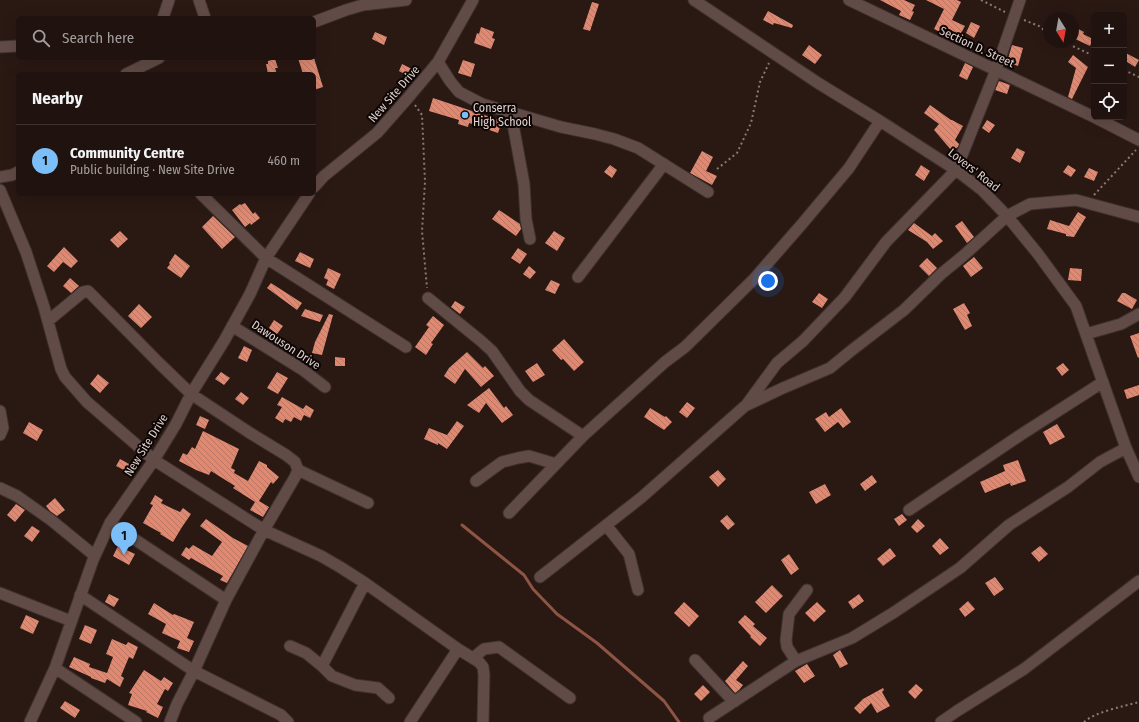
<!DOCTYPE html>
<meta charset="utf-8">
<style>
:root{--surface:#20120e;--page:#281b17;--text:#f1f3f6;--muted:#a29e9e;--line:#3d322e;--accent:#7bbef8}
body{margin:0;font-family:"Fira Sans Condensed",sans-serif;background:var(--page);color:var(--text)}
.controls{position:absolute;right:12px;top:12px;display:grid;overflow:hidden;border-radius:6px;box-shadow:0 4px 16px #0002}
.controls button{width:36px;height:36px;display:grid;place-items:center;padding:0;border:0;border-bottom:1px solid var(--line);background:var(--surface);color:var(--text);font:20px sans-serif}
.compass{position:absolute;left:1043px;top:12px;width:36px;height:36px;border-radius:50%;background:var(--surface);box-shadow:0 4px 16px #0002;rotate:169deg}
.you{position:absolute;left:768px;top:281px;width:14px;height:14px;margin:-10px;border:3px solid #fff;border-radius:50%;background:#1a73e8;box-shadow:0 0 0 6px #1a73e833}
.badge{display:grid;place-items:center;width:26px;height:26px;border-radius:50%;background:var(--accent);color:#111;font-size:13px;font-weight:700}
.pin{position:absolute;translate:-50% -33px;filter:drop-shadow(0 1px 2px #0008)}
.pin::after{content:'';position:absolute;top:21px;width:14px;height:12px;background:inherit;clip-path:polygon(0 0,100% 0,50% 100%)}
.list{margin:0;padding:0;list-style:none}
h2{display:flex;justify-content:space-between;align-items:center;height:52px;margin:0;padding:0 16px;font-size:17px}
h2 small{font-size:13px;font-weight:400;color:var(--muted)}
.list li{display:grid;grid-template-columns:26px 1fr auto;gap:12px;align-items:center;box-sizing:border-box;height:72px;padding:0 16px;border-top:1px solid var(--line)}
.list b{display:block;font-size:15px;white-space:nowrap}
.list p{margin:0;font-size:13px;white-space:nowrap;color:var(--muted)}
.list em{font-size:13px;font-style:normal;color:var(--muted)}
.icon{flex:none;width:22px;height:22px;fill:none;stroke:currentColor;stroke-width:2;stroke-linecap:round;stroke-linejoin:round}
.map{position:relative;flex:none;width:1139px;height:722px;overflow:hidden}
.search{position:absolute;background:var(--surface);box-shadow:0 4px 16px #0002;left:16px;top:16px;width:300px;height:44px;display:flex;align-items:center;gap:10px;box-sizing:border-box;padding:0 14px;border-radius:6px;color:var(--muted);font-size:15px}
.panel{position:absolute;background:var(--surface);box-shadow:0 4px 16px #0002;left:16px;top:72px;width:300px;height:124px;border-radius:6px}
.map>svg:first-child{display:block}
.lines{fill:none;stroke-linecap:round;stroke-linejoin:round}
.stream{stroke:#8e5444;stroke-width:3}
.building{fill:url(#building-back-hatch)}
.minor-casing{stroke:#3e312f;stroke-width:13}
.path{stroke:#8a7a76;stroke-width:2;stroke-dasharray:2 3;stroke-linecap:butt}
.minor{stroke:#614b46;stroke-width:11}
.poi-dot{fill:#7bbef8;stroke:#0d0604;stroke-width:1.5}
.labels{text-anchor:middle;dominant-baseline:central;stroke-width:4;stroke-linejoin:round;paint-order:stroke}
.street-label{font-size:12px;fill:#dfd2cf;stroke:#0d0604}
.poi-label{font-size:12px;fill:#dfd2cf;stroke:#0d0604;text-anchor:start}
</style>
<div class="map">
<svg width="1139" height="722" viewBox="0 0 1139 722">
<defs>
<pattern id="building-back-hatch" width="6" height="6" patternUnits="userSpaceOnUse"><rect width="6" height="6" fill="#e08870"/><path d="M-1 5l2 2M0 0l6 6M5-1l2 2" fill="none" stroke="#b97664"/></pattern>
</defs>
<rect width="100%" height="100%" fill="#2a1813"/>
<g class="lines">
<!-- stream -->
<path class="stream" d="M462,525L524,575L533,589L557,614L597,643L664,701L679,722"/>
</g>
<!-- building -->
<path class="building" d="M880,0H904L915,5L912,11L914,12L910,20L899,15L901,11Z
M926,0H957L961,2L952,20L965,26L960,35L947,28L944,34L934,29L944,9Z
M592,2L599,4L590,31L583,29Z
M768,11L793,25L792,28L774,23L773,25L763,20Z
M971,22L980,26L974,38L966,33Z
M1073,26L1084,32L1083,34L1093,39L1090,46L1073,38Z
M481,27L494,32L492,38L495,39L491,49L474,43L477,33L479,34Z
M375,32L387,37L384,45L372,39Z
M809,45L822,55L815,64L802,55Z
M1012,45L1023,48L1018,66L1007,62Z
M1124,52L1139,60L1135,67L1124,60Z
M1073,55L1088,67L1072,99L1068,97L1076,68L1068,62Z
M298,58H314L323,87L314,90V74H303Z
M275,59L278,68H275L277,74H268L266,64H268V61Z
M463,60L475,64L471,77L458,73Z
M965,63L973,67L967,80L959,76Z
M402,64L414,70L410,77L399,71Z
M999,81L1010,85L1007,94L995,90Z
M433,98L502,121L498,133L469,123L468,127L458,124L459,120L429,111Z
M930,105L951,120H952L963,126L955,140L959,144L958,147L952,151L934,130L939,124L924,113Z
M987,120L995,125L989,133L982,128Z
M1017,148L1025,152L1020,163L1011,158Z
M702,151L713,157L706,171L717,176L712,185L690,173Z
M610,165L617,170L612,178L604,172Z
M921,165L930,171L924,181L915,175Z
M1068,165L1076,170L1071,177L1063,172Z
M1089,168L1098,172L1094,181L1084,177Z
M245,203L253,214L255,212L260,218L251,225L250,223L245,227L232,210L240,204L241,205Z
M499,210L520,224L521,229L516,236L492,219Z
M1078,212L1086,217L1074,237L1066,236V234L1047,229L1050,220L1069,226Z
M213,216L235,237L222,249L202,227Z
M962,221L974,237L967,243L955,226Z
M914,223L932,236L935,233L943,241L933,249L927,242L908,230Z
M120,231L128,239L118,248L110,240Z
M554,231L565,238L557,251L545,243Z
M64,247L78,261L71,268L63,262L54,272L47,266Z
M518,248L527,254L520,264L511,258Z
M300,252L314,259L310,268L295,261Z
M175,254L190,266L181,278L167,268L170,264L169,263Z
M974,257L983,268L971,277L963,266Z
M927,258L937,268L929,276L919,266Z
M529,266L536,272L530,279L523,274Z
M328,268L341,274L334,289L326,285L328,280L324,278Z
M1070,268L1082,269L1081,281L1068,280Z
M70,278L79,286L71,293L63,286Z
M551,280L560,284L555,294L545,290Z
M271,283L302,303L297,310L267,288Z
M819,293L828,299L822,308L812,302Z
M1122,293H1125L1137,300L1132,309L1117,301Z
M455,301L465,307L460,314L451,307Z
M964,303L970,313L967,315L972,326L965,330L953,309Z
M139,304L152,317L141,328L128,316Z
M305,309L323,315L320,322L301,316Z
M329,314L333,315L322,355L312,353L315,342Z
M433,316L444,325L431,343L433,344L426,355L415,347L429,327L426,325Z
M274,320L283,326L277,334L269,328Z
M1139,333V357L1138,358L1130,336Z
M564,339L584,362L574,371L563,359L561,360L552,350Z
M244,346L252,350L247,362L238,358Z
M467,352L483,368L485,366L494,376L481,387L465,369L455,384L444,376L449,368Z
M335,357L345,358V366H335Z
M537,363L545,375L533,382L525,371Z
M1063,363L1069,370L1062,376L1056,368Z
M221,372L230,378L224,385L215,379Z
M277,372L288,378L278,394L267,388Z
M98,374L109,383L100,393L90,384Z
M1139,385V395L1127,399L1124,390Z
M489,388L504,408L506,406L513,415L502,423L486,403L479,413L467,405Z
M241,392L249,398L243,405L235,399Z
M282,397L303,409L306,405L314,410L310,418L304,415L301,421L294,417L291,422L285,419L283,423L275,418L282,407L277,405Z
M687,402L695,408L687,418L679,412Z
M650,408L665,417L666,416L672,422L664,430L644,417Z
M841,408L851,422L843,428L838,422L825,432L815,419L826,412L829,417Z
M200,416L209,420L205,429L196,425Z
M457,421L464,426L447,449L438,443V445L424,439L429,428L447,435Z
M29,422L43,430L37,441L23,433Z
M1057,424L1065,437L1050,445L1043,432Z
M203,431L239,449L231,468L235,470L234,473L248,481L259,461L267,465V467L279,477L273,484L271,482L259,501L269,507L263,517L250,510L255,502L233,488L235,486L211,471L209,475L196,470L179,461L183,453L187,455L192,447L195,449Z
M120,459L131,465L128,472L116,466Z
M1018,460L1026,481L1011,486L1010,483L985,493L980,482L1005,471L1003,465Z
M718,470L726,479L718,487L709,477Z
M872,475L877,482L865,491L860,484Z
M825,484L831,495L816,504L809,492Z
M155,495L163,500L161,503L169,507L180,512L183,508L191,514L182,527L173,542L160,534L161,533L143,523L153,505L150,504Z
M55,498L65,510L57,516L50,511L46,506Z
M16,504L25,510L15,522L7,515Z
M902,514L907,520L899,526L894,519Z
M727,515L735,524L728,530L720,521Z
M206,519L233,538L248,546L227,583L220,580L223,576L191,558L189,560L181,555L186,547L189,549L193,545L212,556L222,542L200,526Z
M918,519L925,526L917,533L911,527Z
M32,526L40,531L32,542L24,536Z
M940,538L949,548L940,555L932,546Z
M118,546L135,554L129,565L113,556Z
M1040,546L1048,554L1039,562L1031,553Z
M890,548L896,556L883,566L877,559Z
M789,554L799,569L791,575L781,560Z
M995,577L1004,589L994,596L985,583Z
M772,585L783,596L766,613L755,602Z
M109,594L119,599L114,607L105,602Z
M859,594L864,601L853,609L848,602Z
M968,601L975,609L965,617L959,609Z
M684,602L699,616L689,627L674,613Z
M817,602L826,611L814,622L805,613Z
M154,603L173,615L174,614L194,622L187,638L194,641L189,652L177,648L180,641L162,633L166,624L148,614Z
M26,615L39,621L33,634L20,628Z
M745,615L755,624L753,626L767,638L760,646L750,637L751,636L738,622Z
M85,625L97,630L91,644L79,639Z
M112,639L126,645L128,642L138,647L133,659L129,657L121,676L124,678L120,687L107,679L105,683L91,678V677L69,667L74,657L90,664L89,667L107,673L113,657L106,654Z
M840,650L848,664L840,668L833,655Z
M743,661L748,666L736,680L743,685L739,690L735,693L725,681Z
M807,664L815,676L804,683L795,671Z
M144,670L161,681L164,677L173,683L168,691L165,689L157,704L163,707L158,718L146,712L147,711L128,705L132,694L129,693Z
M916,684L923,690L915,699L908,692Z
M703,685L710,692L701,701L694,694Z
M883,688L884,690L882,692L890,706L877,713L871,703L860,714L854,708L863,699Z
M65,701L80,710L75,718L60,708Z"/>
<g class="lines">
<!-- minor casing -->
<g class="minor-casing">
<path id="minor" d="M199,0L205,18
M694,0L818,83L880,121L956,170L982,190L1007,216L1038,254L1076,306L1126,448L1139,477
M849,0L1094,117
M163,18L169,0
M314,22L346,10L363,5L406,0
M0,47L18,46
M438,62L450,81L459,92L482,104L561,127L595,134L614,139L638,148L708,192
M126,74L159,58
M511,113L524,184L526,219L530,239
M1094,117L1139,140
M0,177L12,175L18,172
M314,187L324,176L377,133L407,99L438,62L473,0
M0,190L26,252L44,307L61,369L65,377L87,402L154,460L264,530L321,556L340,567L365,583L458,649L479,662L483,667L484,675L483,722
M201,194L266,258L406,347
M578,277L664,164
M428,298L481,341L492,351L520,391L529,400L583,436
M48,321L83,292L88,291L92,295L159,363L191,394L250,433L286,455L295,462L298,470L295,477L264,530L226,600L194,671L177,704L170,722
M232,326L303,370L325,387
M1086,334L1121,324L1139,314
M747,404L777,363L803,341L845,297L886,242L956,170L996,70L1020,0
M0,411L3,428L0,435
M298,470L368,503
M476,481L502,462L518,458L529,456L556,464
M0,488L17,496L51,520L95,556
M909,510L1022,434L1103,382
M509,513L583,436L665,362L685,347L753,280L802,224L849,168L880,121
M110,523L226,600
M606,525L629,554L638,590
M540,577L642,497L745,406L783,388L830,368L852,350L904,310L941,274L963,256L1007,216L1030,204L1076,200L1139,217
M0,593L71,621
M80,595L194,671L281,715L288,722
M290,646L306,653L322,666L332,676L355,685L378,688L389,698
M473,658L484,649L499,647L570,698
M695,660L734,702
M796,661L787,647L786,640L789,614L807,590
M322,666L365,583
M55,668L136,722
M709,718L796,661L852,638L893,613L960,568L1009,525L1068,487L1100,462L1126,448
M30,722L55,668L93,560L110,523L154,460L176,424L191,394L224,341L250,294L266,258L309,194
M410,722L458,649
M941,722L957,711L1024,669L1139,581"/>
</g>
<!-- path -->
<path class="path" d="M981,0L1005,12
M1024,20L1039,26L1049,34
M1064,42L1094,56
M1124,70L1139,77
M415,105L422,115L425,182L422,231L427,288
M717,169L737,153L751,123L760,82L769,63
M1094,195L1136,150
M1084,722C1095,712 1124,706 1139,702"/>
<!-- minor -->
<use href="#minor" class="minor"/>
</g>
<!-- markers -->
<circle class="poi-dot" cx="465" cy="115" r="4"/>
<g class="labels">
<!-- street labels -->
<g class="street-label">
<text transform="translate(977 47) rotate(25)">Section D. Street</text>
<text transform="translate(394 94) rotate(-49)">New Site Drive</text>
<text transform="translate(974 170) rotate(38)">Lovers' Road</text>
<text transform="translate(286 345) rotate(33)">Dawouson Drive</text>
<text transform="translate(146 445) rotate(-58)">New Site Drive</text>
</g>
<!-- poi labels -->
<g class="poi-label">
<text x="473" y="108">Conserra<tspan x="473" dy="14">High School</tspan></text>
</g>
</g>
</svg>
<div class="controls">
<button>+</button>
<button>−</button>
<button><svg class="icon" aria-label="locate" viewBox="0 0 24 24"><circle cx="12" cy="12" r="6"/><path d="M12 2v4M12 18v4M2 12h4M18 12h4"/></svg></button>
</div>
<svg class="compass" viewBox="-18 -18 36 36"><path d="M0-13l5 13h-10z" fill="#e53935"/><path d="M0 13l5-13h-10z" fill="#a29e9e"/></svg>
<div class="you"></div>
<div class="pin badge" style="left:124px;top:555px">1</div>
<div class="search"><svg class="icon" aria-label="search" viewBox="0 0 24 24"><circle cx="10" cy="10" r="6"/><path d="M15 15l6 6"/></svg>Search here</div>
<section class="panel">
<h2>Nearby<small></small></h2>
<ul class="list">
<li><span class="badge">1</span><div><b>Community Centre</b><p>Public building · New Site Drive</p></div><em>460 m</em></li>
</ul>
</section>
</div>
